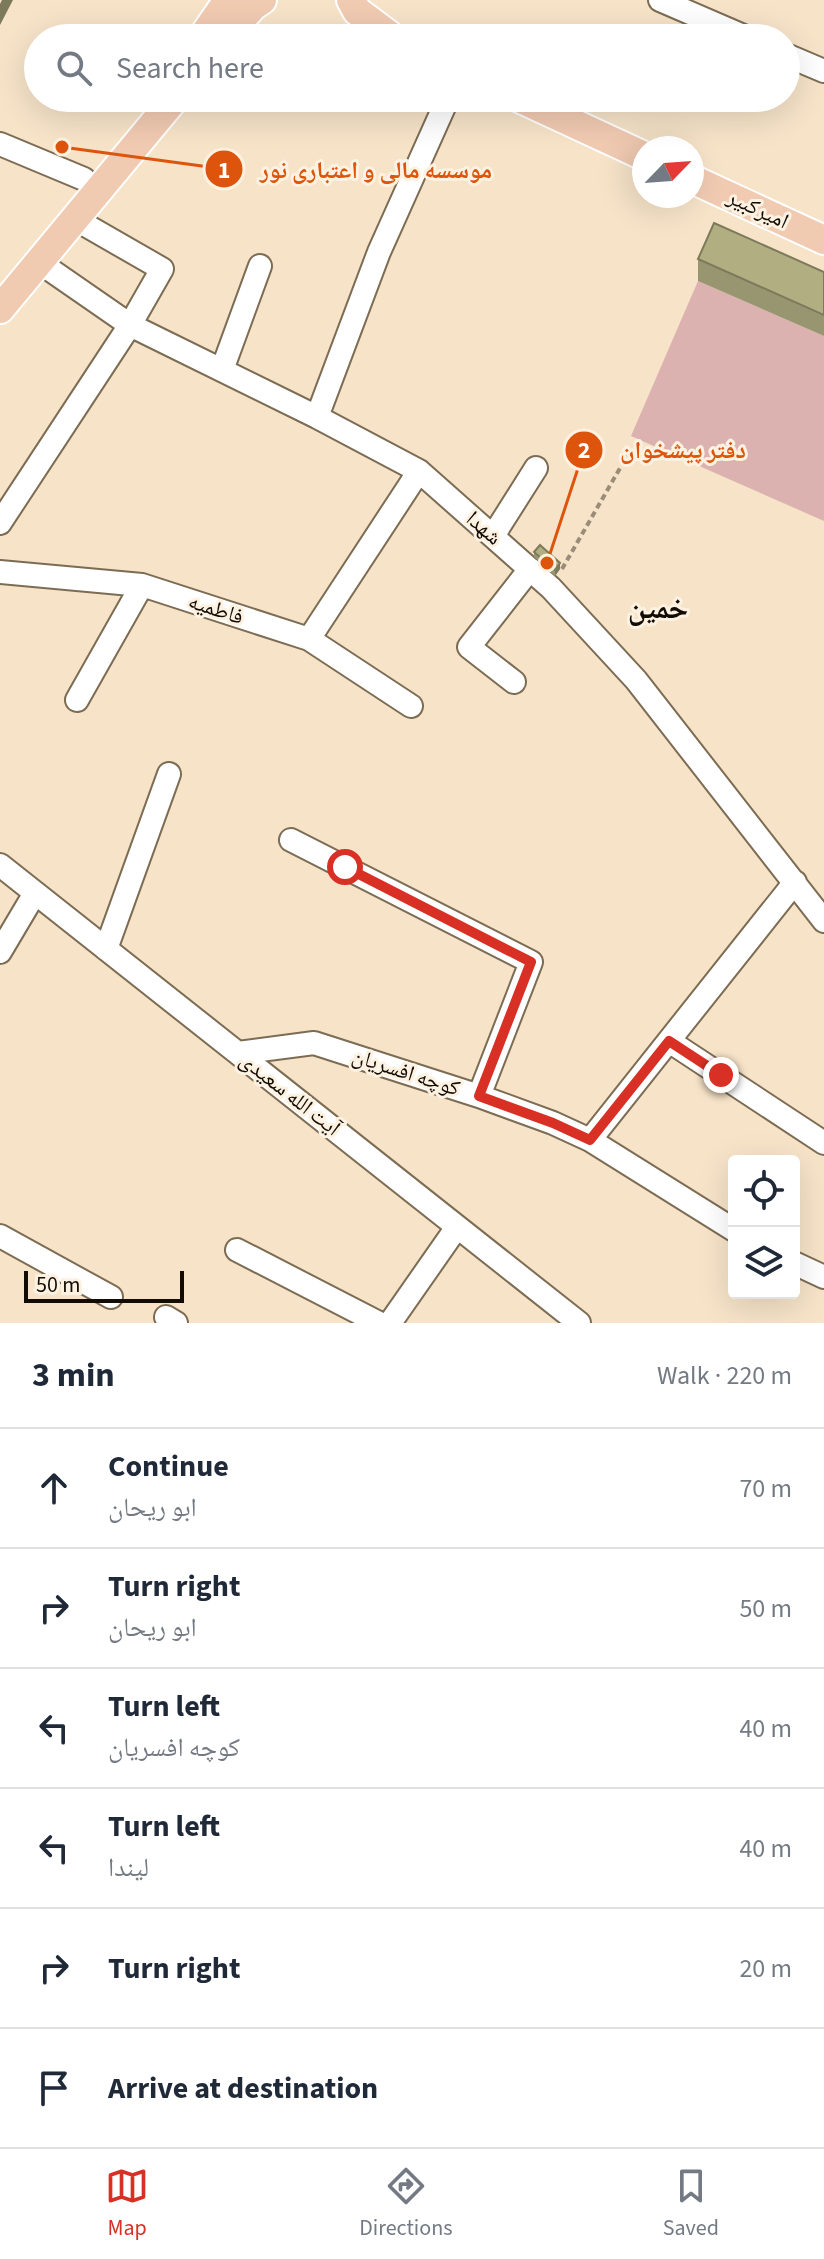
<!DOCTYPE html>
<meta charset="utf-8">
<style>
:root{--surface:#fff;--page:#f6f6f7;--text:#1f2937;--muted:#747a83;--line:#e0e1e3;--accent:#d93025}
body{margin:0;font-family:"Source Sans 3","Noto Naskh Arabic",sans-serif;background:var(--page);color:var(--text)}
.controls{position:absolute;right:24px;bottom:24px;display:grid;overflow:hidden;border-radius:8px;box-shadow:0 8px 32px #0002}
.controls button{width:72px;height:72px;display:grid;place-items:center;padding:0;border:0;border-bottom:2px solid var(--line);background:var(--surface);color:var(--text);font:40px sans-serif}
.compass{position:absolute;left:632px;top:136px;width:72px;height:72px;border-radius:50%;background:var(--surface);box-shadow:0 8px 32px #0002;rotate:65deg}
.scale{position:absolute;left:24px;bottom:20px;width:160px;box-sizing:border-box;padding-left:8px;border:4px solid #120c04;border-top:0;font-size:22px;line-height:28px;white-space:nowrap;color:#120c04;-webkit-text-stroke:6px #fdf2e1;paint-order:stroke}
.stop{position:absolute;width:24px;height:24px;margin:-18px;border:6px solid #d93025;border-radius:50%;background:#fff}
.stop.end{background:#d93025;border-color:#fff;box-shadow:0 2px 8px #0008}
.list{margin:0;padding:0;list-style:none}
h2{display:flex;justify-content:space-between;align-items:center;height:104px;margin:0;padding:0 32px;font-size:34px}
h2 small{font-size:26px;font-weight:400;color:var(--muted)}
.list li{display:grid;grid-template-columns:52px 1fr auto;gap:24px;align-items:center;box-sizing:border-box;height:120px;padding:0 32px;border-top:2px solid var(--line)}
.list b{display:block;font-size:30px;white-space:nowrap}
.list p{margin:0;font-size:26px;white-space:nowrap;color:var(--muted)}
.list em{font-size:26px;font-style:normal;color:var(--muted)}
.icon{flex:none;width:44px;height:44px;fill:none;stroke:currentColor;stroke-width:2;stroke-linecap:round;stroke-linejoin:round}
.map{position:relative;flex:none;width:824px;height:1323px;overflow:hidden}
.search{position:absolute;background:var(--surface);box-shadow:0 8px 32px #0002;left:24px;right:24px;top:24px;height:88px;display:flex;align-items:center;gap:20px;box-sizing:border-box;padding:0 28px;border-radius:44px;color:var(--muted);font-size:30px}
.sheet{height:824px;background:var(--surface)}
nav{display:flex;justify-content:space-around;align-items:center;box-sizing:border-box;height:112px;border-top:2px solid var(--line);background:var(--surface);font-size:22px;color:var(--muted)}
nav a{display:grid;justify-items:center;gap:4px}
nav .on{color:var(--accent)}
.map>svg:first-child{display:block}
.green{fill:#dbb2af}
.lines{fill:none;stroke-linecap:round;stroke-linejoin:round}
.minor-casing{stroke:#7c6c53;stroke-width:26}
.major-casing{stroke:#fff;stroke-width:32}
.path{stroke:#9a8c79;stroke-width:4;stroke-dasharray:6 4;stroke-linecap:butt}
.minor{stroke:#fff;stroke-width:22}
.major{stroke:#f1cab2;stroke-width:28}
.wall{fill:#989670}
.shaded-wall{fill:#7c7a5b}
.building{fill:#b1af82;stroke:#7c7a5b;stroke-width:2}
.route{stroke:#d93025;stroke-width:10}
.labels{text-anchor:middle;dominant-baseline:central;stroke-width:6;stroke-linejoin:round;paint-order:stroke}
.street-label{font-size:22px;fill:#120c04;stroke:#fdf2e1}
.district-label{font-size:30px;font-weight:bold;fill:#120c04;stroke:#fdf2e1}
.leader{fill:none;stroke:#dd550c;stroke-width:3}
.callout-dot{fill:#dd550c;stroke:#fdf2e1;stroke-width:3}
.mark-label{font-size:24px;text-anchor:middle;font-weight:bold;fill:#fff}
.callout-label{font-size:24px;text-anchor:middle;font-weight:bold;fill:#dd550c;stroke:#fdf2e1;stroke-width:6;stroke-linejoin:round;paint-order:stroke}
</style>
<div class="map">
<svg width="824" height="1323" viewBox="0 0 824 1323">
<rect width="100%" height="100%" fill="#f6e3c8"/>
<!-- green -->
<path class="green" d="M698,281L824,336V521L631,436Z"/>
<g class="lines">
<!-- minor casing -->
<g class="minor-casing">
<path id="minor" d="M660,0L748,38
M786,55L824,71
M0,144L84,179
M39,262L130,325L317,417L419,471L551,588L636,680L824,921
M222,370L260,266
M317,417L379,252L448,98
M0,523L130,325L162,269L75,219
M493,536L536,468
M0,572L142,585L309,639L411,706
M309,639L419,471
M514,682L469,647L530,569
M77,700L142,585
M291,840L531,962L479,1096
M0,865L579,1323
M106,949L169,774
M0,952L35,893
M669,1041L824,1143
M238,1053L314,1043L479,1096L553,1123L590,1140L734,1230
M590,1140L795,882
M0,1236L111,1297
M237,1250L379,1323
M794,1263L824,1277
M166,1317L176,1323
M390,1323L457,1227"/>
</g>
<!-- major casing -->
<g class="major-casing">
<path id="major" d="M351,0L357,11L393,38
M202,38L228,0
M225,38L253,6L262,0
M519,98L644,156
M692,179L824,240
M0,309L175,98"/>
</g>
<!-- path -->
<path class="path" d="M562,569L631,449"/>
<!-- minor -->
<use href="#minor" class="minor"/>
<!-- major -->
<use href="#major" class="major"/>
</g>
<!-- wall -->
<path class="wall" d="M698,259L824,272V336L698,281Z
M534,552L560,569L555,576L534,557Z"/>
<!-- shaded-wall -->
<path class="shaded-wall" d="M2,0H13L0,25V4Z
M560,563V569L555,576V570Z"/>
<!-- building -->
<path class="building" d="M714,223L824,272V315L698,259Z
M540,545L560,563L555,570L534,552Z"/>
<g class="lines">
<!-- route -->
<path class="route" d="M345,867L531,962L479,1096L553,1123L590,1140L669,1041L721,1075"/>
</g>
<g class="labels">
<!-- street labels -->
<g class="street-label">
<text transform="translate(758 209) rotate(25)">امیرکبیر</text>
<text transform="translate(484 528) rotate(41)">شهدا</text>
<text transform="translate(216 609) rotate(18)">فاطمیه</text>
<text transform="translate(406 1072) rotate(18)">کوچه افسریان</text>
<text transform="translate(290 1094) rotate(38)">آیت الله سعیدی</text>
</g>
<!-- district labels -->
<g class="district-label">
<text x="658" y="608">خمین</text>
</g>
</g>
<!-- callouts -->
<path class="leader" d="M62 147L224 169M547 563L584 450"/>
<g class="callout-dot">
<circle cx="62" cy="147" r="8"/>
<circle cx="547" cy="563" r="8"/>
<circle cx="224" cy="169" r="20"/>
<circle cx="584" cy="450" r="20"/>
</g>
<g class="mark-label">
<text x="224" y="178">1</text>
<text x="584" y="458">2</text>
</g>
<g class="callout-label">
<text x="376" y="178">موسسه مالی و اعتباری نور</text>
<text x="683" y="458">دفتر پیشخوان</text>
</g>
</svg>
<div class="controls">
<button><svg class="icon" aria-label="locate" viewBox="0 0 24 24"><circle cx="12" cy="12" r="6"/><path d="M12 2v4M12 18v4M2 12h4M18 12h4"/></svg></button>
<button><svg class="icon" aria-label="layers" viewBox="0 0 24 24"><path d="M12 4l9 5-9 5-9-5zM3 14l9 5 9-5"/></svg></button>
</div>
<svg class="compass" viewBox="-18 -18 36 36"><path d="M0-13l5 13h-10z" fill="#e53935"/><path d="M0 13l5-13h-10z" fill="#747a83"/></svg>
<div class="scale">50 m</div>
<div class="stop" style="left:345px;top:867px"></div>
<div class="stop end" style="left:721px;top:1075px"></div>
<div class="search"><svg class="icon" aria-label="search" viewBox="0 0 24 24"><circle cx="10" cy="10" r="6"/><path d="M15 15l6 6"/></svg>Search here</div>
</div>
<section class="sheet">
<h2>3 min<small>Walk · 220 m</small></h2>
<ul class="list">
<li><svg class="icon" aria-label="ahead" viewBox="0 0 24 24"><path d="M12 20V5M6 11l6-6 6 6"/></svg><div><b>Continue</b><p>ابو ریحان</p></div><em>70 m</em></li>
<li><svg class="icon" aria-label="right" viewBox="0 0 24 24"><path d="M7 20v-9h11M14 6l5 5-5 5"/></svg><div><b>Turn right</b><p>ابو ریحان</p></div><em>50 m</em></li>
<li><svg class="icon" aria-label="left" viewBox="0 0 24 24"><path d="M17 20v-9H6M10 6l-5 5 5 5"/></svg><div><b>Turn left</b><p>کوچه افسریان</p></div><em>40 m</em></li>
<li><svg class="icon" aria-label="left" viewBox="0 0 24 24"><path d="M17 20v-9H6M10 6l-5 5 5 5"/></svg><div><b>Turn left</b><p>لیندا</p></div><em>40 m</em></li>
<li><svg class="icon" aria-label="right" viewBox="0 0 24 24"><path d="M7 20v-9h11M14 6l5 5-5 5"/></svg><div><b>Turn right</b></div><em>20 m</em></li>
<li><svg class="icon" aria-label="arrive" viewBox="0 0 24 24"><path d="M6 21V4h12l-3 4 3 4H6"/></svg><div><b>Arrive at destination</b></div></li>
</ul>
</section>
<nav>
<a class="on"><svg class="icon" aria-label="map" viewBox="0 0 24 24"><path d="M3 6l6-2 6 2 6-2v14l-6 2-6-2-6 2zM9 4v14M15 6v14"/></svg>Map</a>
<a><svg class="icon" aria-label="directions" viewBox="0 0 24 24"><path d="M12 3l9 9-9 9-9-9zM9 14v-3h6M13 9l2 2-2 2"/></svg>Directions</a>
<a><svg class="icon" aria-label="saved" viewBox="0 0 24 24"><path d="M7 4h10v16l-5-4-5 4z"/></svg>Saved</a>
</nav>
